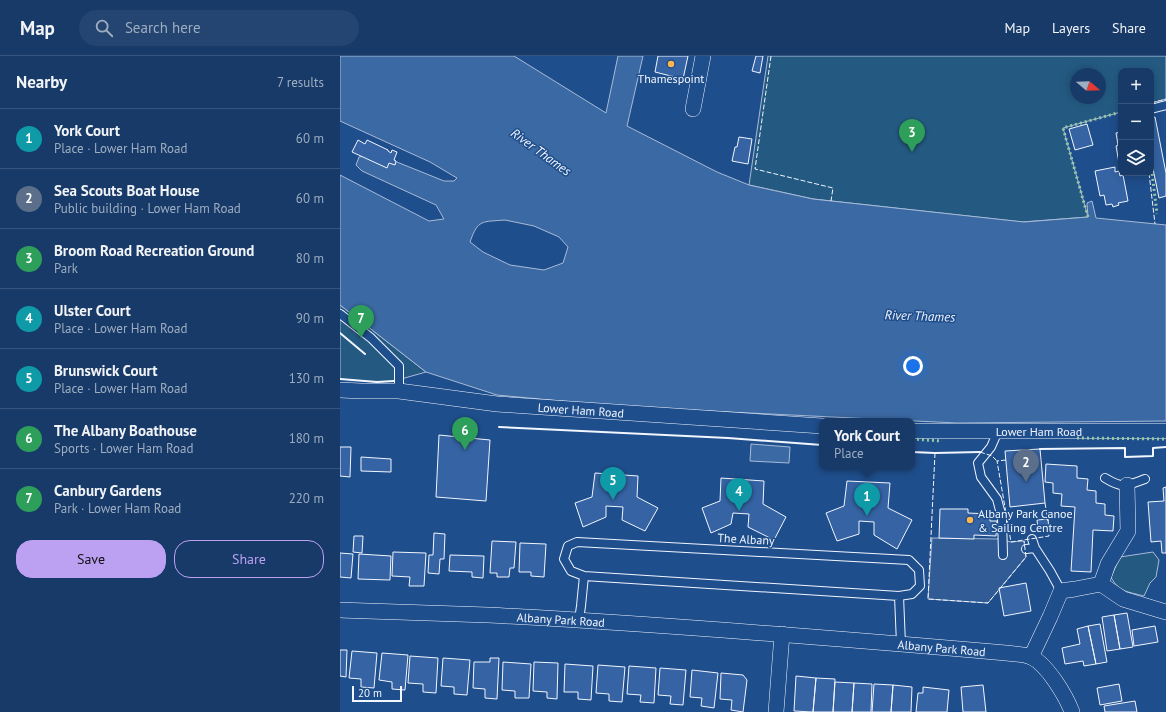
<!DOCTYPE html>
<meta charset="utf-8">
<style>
:root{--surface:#173a69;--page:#244571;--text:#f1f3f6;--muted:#9eadc0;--line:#36547d;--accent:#bca0f2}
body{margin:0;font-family:"PT Sans",sans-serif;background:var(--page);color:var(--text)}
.controls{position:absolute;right:12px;top:12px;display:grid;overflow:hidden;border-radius:8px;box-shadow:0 2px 10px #0003}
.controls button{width:36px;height:36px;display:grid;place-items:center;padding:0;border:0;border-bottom:1px solid var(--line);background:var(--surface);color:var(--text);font:20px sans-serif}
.compass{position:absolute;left:730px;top:12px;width:36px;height:36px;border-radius:50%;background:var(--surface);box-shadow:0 2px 10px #0003;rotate:109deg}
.scale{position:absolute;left:12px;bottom:10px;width:50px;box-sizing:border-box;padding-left:4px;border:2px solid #f2f6ff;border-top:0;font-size:11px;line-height:14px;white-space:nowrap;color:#f2f6ff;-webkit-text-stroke:3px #1f4e8c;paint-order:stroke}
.you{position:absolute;left:573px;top:310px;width:14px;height:14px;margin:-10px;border:3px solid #fff;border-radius:50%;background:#1a73e8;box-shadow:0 0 0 6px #1a73e833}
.badge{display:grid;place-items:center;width:26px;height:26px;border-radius:50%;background:var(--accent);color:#fff;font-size:13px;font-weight:700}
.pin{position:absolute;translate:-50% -33px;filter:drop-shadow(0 1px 2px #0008)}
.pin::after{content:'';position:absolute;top:21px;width:14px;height:12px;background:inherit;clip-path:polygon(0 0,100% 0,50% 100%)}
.popup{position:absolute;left:479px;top:362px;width:96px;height:52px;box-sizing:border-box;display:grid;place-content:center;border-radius:8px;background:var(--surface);filter:drop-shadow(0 1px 3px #0005);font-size:13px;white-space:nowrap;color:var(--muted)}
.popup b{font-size:15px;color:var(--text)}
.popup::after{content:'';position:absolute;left:50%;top:100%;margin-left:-8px;border:8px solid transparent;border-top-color:var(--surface)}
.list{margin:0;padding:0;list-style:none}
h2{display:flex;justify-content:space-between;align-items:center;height:52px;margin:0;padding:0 16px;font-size:17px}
h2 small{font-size:13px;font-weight:400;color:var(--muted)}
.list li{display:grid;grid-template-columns:26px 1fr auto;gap:12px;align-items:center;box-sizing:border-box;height:60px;padding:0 16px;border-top:1px solid var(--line)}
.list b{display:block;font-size:15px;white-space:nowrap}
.list p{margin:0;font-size:13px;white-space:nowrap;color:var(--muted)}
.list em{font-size:13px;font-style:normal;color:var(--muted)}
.actions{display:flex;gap:8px;padding:12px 16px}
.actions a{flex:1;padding:9px 0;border:1px solid var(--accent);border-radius:16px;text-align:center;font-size:14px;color:var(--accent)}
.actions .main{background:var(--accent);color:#111}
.icon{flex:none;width:22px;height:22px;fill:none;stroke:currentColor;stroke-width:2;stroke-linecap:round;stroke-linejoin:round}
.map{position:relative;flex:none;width:826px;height:656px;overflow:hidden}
header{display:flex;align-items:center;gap:24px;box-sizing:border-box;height:56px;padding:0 20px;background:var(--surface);border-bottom:1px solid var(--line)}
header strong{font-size:19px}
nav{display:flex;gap:22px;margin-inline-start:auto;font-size:14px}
.search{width:280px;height:36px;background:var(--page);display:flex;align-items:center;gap:10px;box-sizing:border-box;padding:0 14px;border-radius:22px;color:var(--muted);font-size:15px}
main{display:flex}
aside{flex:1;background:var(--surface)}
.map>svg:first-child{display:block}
.green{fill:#245a82;stroke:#a8bbd7;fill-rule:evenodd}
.parking{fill:#305b95;stroke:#a8bbd7}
.water{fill:#3b69a3;stroke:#a8bbd7;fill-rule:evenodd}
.building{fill:#3563a3;stroke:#f2f6ff}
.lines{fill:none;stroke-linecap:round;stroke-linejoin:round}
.lane-casing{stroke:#f2f6ff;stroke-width:10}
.street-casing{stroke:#f2f6ff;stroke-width:16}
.lane{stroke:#1f4e8c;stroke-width:8}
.street{stroke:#1f4e8c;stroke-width:15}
.hedge{stroke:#97c8a6;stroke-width:3;stroke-dasharray:2 3;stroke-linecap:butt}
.fence{stroke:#f2f6ff;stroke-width:1;stroke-dasharray:5 2;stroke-linecap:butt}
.wall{stroke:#f2f6ff;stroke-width:2}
.poi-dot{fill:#ffb74d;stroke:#1f4e8c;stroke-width:1.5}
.labels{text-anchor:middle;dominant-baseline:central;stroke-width:3;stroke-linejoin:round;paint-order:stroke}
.poi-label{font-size:12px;fill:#f2f6ff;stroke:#1f4e8c}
.street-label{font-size:12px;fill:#f2f6ff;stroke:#1f4e8c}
.water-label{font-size:13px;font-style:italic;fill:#f2f6ff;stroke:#1f4e8c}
</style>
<header>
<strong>Map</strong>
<div class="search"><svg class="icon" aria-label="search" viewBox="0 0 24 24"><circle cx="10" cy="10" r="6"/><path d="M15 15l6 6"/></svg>Search here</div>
<nav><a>Map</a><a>Layers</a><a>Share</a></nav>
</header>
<main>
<aside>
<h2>Nearby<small>7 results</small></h2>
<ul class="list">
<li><span class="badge" style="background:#0f9aa8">1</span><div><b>York Court</b><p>Place · Lower Ham Road</p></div><em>60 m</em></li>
<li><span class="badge" style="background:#5c6f8a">2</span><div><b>Sea Scouts Boat House</b><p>Public building · Lower Ham Road</p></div><em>60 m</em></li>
<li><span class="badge" style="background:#2e9e5b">3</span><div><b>Broom Road Recreation Ground</b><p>Park</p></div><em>80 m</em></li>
<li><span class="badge" style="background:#0f9aa8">4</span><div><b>Ulster Court</b><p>Place · Lower Ham Road</p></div><em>90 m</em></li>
<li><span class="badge" style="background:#0f9aa8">5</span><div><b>Brunswick Court</b><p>Place · Lower Ham Road</p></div><em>130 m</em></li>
<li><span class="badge" style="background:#2e9e5b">6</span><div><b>The Albany Boathouse</b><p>Sports · Lower Ham Road</p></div><em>180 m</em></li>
<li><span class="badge" style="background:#2e9e5b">7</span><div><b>Canbury Gardens</b><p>Park · Lower Ham Road</p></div><em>220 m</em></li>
</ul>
<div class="actions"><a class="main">Save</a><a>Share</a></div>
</aside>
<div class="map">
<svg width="826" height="656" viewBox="0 0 826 656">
<rect width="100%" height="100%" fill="#1f4e8c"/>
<!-- green -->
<path class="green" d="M428,0H826V43L811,47V15H781V56L723,72L748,161L682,166L473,143L409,129ZM736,18H760V42H736Z
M0,249L86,316L54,325L37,326L0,323Z
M813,496L819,504L816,521L810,527L804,540C789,536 778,536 771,521L780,501Z"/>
<!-- parking -->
<path class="parking" d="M592,482L659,483L671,486L684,485L686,501L648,547L588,543Z"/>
<!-- water -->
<path class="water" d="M0,0H174L266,57L278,0H303L287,70L377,116L409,129L473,143L684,166L748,161L747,147L752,145L756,162L826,169V365L617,367L285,351L157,339L86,316L0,249V119L89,165L104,163L96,149L22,115L16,109L19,101L37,98L104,125H114L117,122L90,106L0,65ZM165,164L194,170L219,181L228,191L223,207L204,214L170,209L143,196L130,186C138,163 142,166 165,164Z
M411,388L450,391L449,407L410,405Z"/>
<!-- building -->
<path class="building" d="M318,0H348L343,23L315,16Z
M416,0H423L420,17L412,15Z
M815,61L826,117V140L819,142L811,103V62Z
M747,68L753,89L735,94L729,73Z
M781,76V107H779L776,90L778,89L776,77Z
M399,81L412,83L408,108L392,105L395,91H397Z
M18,84L25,88L27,84L48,94V95L51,97L52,94L57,96L54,104L56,105L55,109L49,107L47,112L12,96Z
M775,111V116L779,115L780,120L783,119L788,145L778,147L779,149L773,151L772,148L766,149L764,139L760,140L755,115Z
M99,379L150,384L146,445L96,441Z
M0,391H11L10,421L0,420Z
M700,393L705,447L670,451L665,395Z
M21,401L51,403V416L21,415Z
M706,408L737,410V422L748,423L747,434L756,435V447L765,448V459L774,460L773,475L753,474L751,516L731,515L735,451L721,450L722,438L713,437V427L705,426Z
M255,417L298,420L297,441L318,452L305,475L282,464L283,451L266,450V461L243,471L235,447L252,441Z
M381,422L424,425L423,448L446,461L434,484L408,471L409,458L393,457L391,468L371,477L362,452L380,445Z
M507,425L550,427L548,452L572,464L557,493L534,479V466L519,465V478L497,485L486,457L504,450Z
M826,431V497H822L821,485L811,486L808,446L824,445L823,432Z
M600,453H628V457L650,458V465H657L656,480L634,479V483L599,482Z
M708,463L709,474L698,475L697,464Z
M94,477L105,478L104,503H100L99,518L88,517L89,499H93Z
M14,480H23L22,497L13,496Z
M152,485L176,486L174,512H170L169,521H157V517H150Z
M180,487L206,488L204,521L191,520V516H179Z
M53,496L86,497L84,530H69L70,521L52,520Z
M0,497L13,498L11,522L0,521Z
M19,498L51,500L50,524L18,523Z
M110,499L144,500L143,522L132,521V516L109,515Z
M686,527L691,555L664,560L659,532Z
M787,557L793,591L780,593L774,559Z
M774,559L780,593L767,595L762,561Z
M760,568L767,606L756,608L748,570Z
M748,570L756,608L744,610L743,605L725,608L722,592L740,588L737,573Z
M815,570L818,586L794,590L792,574Z
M0,594H7L6,621L0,620Z
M12,595L37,597L34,632L21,631V623L9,622Z
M42,597L68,599L65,634L52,633V626L39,624Z
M70,600L98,602L96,637L83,636V628L68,627Z
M103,602L130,604L127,639L114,638V631L101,630Z
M150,602H159L157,643L145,642V633L133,632L134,606H150Z
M163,606L191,608L189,642H175V635L162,634Z
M194,606L218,607L217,643L207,642V636L193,635Z
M225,608L253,610L251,644L238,643V636H224Z
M258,609L285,611L282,646L269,645V638L256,637Z
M289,610L316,612L314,647L300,646L301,639L287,638Z
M320,612L346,614L343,649L330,648L331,640L318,639Z
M352,614L378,617L374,652L361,650L362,642L350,641Z
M381,617L403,619L407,624L403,656L391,654L392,644L380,643Z
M456,620L476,622L473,656L454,655Z
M476,622L495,623L493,656H473Z
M495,626L514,627L512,656H493Z
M514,627L532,628L531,656H512Z
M534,628L553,629L551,656H532Z
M779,628L782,645L760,649L757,632Z
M553,629L572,631L571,656H551Z
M643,629L646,656H623L621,631Z
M583,631L609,634L607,656H576L578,637H583Z
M795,645L797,656H765L764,650Z"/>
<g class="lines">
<!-- lane casing -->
<g class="lane-casing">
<path id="lane" d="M811,53L826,49
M0,258L31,282L59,310V335
M658,375L651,391L638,407L641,421L657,443L662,462L663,499
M765,422C783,433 786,430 805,423
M692,483L695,492
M237,486L569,504L579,514L580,530L572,538L559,540L244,520L231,515L224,503L228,490Z
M686,493L695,492L710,515L721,535
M559,540L561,588
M239,564L241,550L244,520"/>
</g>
<!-- street casing -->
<g class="street-casing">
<g id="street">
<path d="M353,53L363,0"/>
<path id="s1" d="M0,334L21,335H59L157,348L482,370"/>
<path id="s2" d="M572,375H826"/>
<path d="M761,528L768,508L788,475L787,429"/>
<path id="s3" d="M0,554C49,556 98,557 148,559C321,568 493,582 666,597C673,598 684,598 691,601C707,608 726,640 732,656"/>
<path d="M691,601L710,561L721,535L735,533L761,528L783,543L826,556"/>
<path d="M436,656L442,578"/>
</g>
</g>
<!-- lane -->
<use href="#lane" class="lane"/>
<!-- street -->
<use href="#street" class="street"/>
<!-- hedge -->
<path class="hedge" d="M811,47H813
M811,108L817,158
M748,161L723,72L781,56
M737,382L826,383
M572,383L602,385"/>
<!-- fence -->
<path class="fence" d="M431,0L415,113L493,132L491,145
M811,47L826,43
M809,117L815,168
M640,396L652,400L657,405
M595,397L588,543L648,547L686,501L684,485
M666,404L657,405L671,486L709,480L708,473
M705,447L708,465"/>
<!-- wall -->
<path class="wall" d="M0,277L25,298
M0,323L37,326L54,325
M159,371L388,382L482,389
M700,393L785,392V401L813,400V392L826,391
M572,396L595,397L640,396"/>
</g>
<!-- markers -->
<g class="poi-dot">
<circle cx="331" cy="8" r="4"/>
<circle cx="630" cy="464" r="4"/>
</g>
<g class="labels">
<!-- poi labels -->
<g class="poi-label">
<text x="331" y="22">Thamespoint</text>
<text x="638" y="457" text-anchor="start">Albany Park Canoe<tspan x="638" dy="14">&amp; Sailing Centre</tspan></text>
</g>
<!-- street labels -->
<g class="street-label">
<text stroke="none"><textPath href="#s1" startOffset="242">Lower Ham Road</textPath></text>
<text stroke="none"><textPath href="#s2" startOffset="127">Lower Ham Road</textPath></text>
<text transform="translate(406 483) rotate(3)">The Albany</text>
<text stroke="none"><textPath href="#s3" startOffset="221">Albany Park Road</textPath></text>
<text stroke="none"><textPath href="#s3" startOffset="603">Albany Park Road</textPath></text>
</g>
<!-- water labels -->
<g class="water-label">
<text transform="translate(201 96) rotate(36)">River Thames</text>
<text transform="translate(580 260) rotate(2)">River Thames</text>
</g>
</g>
</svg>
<div class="controls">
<button>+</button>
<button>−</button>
<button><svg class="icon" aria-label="layers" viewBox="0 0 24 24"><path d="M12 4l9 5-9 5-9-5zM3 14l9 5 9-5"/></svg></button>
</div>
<svg class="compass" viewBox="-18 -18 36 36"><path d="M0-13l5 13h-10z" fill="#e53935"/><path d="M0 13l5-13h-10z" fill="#9eadc0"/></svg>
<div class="scale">20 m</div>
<div class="you"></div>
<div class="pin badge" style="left:527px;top:460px;background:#0f9aa8">1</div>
<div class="popup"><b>York Court</b>Place</div>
<div class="pin badge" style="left:686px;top:426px;background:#5c6f8a">2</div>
<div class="pin badge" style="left:572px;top:96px;background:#2e9e5b">3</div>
<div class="pin badge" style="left:399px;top:455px;background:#0f9aa8">4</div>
<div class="pin badge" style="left:273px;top:444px;background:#0f9aa8">5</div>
<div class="pin badge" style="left:125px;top:394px;background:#2e9e5b">6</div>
<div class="pin badge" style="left:21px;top:282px;background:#2e9e5b">7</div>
</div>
</main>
